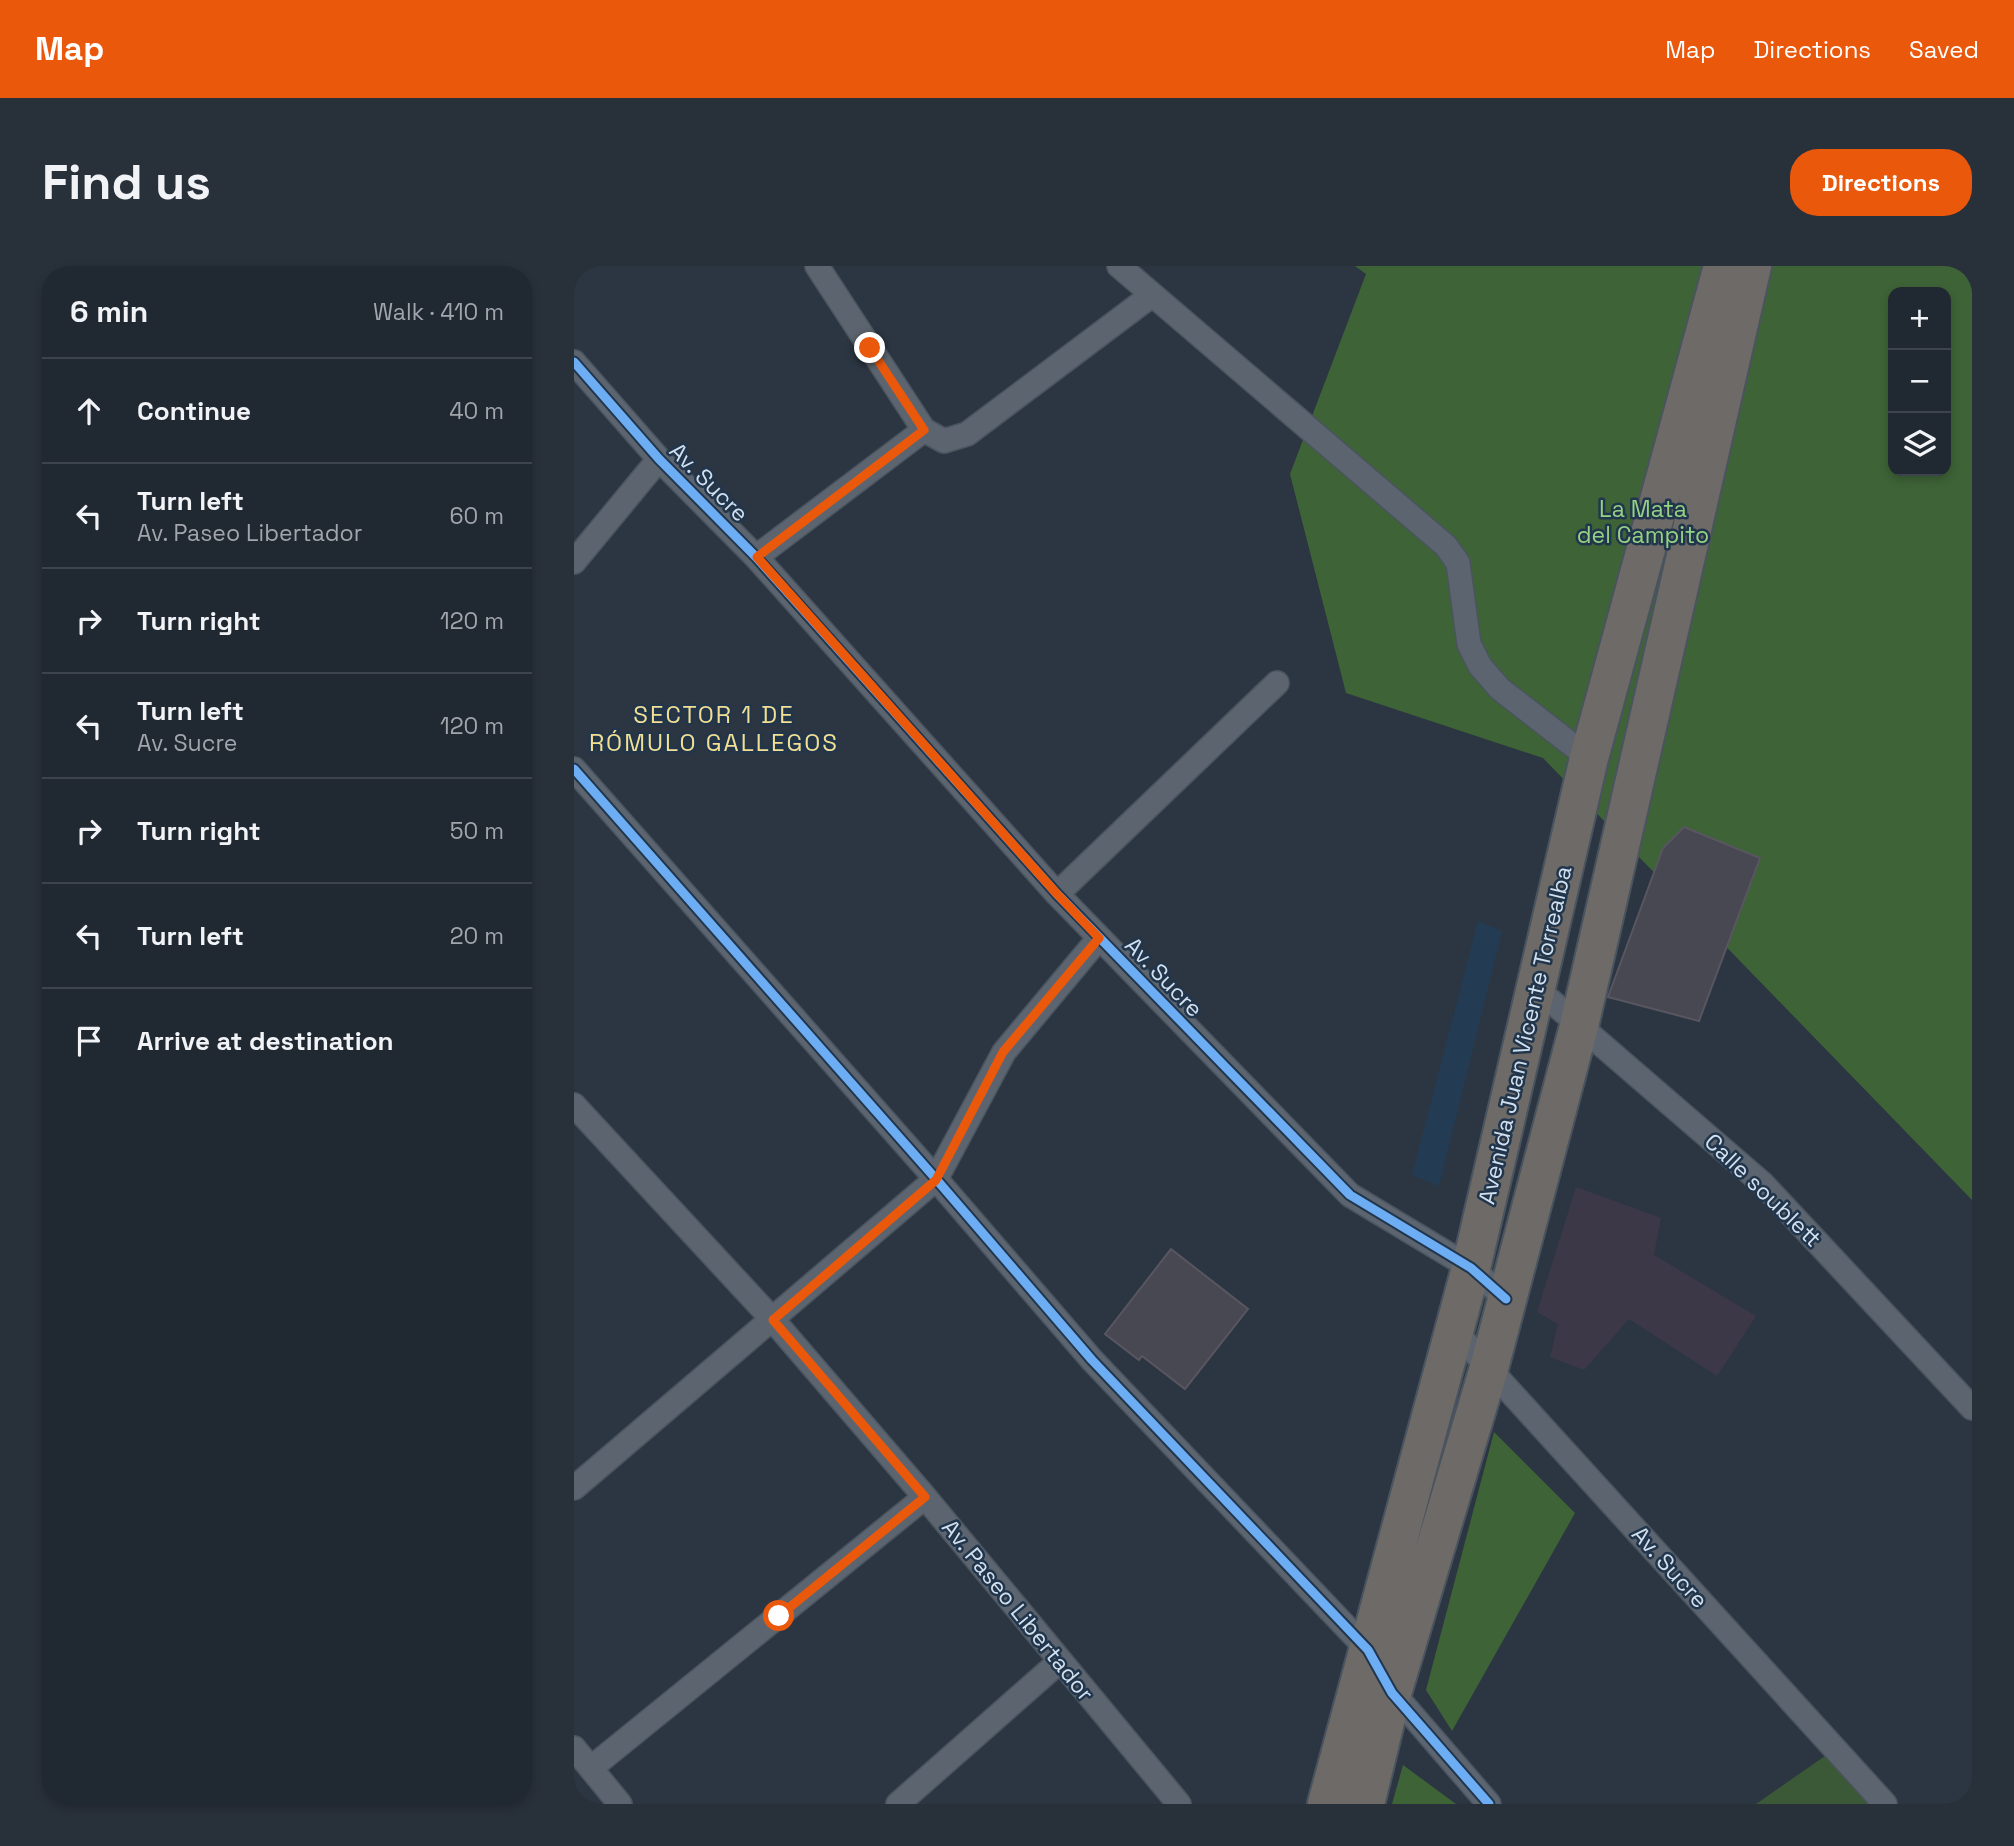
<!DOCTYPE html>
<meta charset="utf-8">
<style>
:root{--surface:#202832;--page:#28303a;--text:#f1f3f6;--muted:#a2a6ac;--line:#3d444d;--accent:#ea580c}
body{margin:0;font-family:"Space Grotesk",sans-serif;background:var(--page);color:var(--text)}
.controls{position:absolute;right:21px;top:21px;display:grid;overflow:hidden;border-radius:14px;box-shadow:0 4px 10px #0003}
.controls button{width:63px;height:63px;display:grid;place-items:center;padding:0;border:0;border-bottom:2px solid var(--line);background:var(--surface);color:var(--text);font:35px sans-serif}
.stop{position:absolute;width:21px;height:21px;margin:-16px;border:5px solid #ea580c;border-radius:50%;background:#fff}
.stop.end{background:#ea580c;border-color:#fff;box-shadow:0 2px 7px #0008}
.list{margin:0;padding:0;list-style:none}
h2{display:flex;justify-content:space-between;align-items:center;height:91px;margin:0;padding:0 28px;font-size:30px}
h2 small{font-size:23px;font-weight:400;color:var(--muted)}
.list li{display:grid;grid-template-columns:46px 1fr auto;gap:21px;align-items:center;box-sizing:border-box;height:105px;padding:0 28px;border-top:2px solid var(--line)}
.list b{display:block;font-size:26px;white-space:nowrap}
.list p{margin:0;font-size:23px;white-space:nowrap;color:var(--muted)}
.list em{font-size:23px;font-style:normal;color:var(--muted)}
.icon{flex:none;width:38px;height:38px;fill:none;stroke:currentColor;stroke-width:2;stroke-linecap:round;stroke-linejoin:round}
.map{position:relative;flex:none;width:1398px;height:1538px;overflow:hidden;border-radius:28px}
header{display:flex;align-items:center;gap:42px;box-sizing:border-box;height:98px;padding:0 35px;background:var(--accent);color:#fff}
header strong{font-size:33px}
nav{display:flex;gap:38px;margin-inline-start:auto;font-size:24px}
.intro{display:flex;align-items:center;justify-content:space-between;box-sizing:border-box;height:168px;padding:0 42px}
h1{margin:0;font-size:49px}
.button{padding:18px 32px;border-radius:28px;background:var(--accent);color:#fff;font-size:24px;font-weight:700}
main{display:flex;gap:42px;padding:0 42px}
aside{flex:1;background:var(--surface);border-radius:28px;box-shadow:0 4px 10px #0003}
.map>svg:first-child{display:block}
.built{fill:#233c54}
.industrial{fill:#3d3848}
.green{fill:#3b5937}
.forest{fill:#3e6337;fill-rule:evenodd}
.building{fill:#474851;stroke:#585660;stroke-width:2}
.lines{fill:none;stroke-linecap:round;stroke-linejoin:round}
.street-casing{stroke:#4a545f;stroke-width:26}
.highway-casing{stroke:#4a545f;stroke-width:42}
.street{stroke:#5c656f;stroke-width:23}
.highway{stroke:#6e6a67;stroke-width:38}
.cycleway-casing{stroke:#21364c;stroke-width:13}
.cycleway{stroke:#6dadf4;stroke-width:9}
.route{stroke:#ea580c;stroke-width:9}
.labels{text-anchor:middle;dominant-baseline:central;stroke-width:5;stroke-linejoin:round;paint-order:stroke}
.street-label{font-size:23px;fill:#d2dfed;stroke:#21364c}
.park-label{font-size:23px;fill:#95d283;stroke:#21364c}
.neighbourhood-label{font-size:24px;letter-spacing:2px;fill:#f2df91;stroke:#21364c}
</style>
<header>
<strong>Map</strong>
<nav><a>Map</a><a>Directions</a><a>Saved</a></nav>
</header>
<div class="intro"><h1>Find us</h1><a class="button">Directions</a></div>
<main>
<aside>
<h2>6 min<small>Walk · 410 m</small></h2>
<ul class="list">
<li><svg class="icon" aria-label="ahead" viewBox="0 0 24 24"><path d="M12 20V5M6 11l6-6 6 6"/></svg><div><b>Continue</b></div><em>40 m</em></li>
<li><svg class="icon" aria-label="left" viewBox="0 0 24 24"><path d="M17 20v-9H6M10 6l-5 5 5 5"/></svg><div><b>Turn left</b><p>Av. Paseo Libertador</p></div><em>60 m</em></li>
<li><svg class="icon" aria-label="right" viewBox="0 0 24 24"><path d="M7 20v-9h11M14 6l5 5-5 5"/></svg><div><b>Turn right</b></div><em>120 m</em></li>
<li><svg class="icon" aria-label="left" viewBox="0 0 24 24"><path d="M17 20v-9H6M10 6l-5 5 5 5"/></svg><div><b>Turn left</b><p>Av. Sucre</p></div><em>120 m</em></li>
<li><svg class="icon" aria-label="right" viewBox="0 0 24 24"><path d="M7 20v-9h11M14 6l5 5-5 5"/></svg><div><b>Turn right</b></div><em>50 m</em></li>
<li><svg class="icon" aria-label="left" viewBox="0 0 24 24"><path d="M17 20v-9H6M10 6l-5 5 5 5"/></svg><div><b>Turn left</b></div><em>20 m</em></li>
<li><svg class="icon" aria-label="arrive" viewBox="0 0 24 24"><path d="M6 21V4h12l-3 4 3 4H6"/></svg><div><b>Arrive at destination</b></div></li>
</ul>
</aside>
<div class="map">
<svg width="1398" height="1538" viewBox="0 0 1398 1538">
<rect width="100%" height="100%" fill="#2b3642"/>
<!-- built -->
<path class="built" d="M904,655L928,665L865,920L838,909Z"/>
<!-- industrial -->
<path class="industrial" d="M1002,921L1087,952L1080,989L1182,1050L1143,1110L1055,1053L1010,1104L976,1091L984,1058L963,1046Z"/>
<!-- green -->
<path class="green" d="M1261,1483L1311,1538H1182Z"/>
<!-- forest -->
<path class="forest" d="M781,0H1398V934L969,492L772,427L716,208L792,8ZM1319,26H1372V205H1319Z
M920,1166L1001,1247L878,1465L852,1424Z
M829,1499L882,1538H818Z"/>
<!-- building -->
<path class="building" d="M1110,561L1186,592L1125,755L1034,731L1089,582Z
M597,983L674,1043L611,1123L568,1090L565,1094L531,1068Z"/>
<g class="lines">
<!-- street casing -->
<g class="street-casing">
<path id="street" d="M545,0L872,280L884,297L895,378L906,400L926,423L1015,492
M0,96L85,193L182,291L483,628L776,929L897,1002L932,1033
M350,164L370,175L393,168L578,29
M182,291L350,164L243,0
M0,296L85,193
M0,503L362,913L518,1094L794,1384L798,1391
M483,628L703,417
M962,722L1189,918L1398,1142
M0,839L199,1054L351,1231L605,1538
M881,1065L1311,1538
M0,1222L362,913L430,786L525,672
M814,1421L915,1538
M0,1482L46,1538
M17,1502L351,1231
M324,1538L485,1396"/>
</g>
<!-- highway casing -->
<g class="highway-casing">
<path id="highway" d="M753,1538L897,1002L1015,492L1149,0
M791,1538L818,1427L915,1102L1005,760L1178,0"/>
</g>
<!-- street -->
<use href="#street" class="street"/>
<!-- highway -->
<use href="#highway" class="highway"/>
<!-- cycleway casing -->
<g class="cycleway-casing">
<path id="cycleway" d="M0,96L85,193L182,291L483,628L776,929L897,1002L932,1033
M0,503L362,913L518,1094L794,1384L818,1427L915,1538"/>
</g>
<!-- cycleway -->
<use href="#cycleway" class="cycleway"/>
</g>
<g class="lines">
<!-- route -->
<path class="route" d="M205,1350L351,1231L199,1054L362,914L429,786L525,672L483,628L183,291L350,164L296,82"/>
</g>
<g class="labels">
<!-- street labels -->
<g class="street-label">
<text transform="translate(135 216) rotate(45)">Av. Sucre</text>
<text transform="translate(590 711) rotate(46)">Av. Sucre</text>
<text transform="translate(951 769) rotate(-77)">Avenida Juan Vicente Torrealba</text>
<text transform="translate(1189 924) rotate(44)">Calle soublett</text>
<text transform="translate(1096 1301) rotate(48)">Av. Sucre</text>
<text transform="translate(444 1344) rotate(51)">Av. Paseo Libertador</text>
</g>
<!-- park labels -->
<g class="park-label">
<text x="1069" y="243">La Mata<tspan x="1069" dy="26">del Campito</tspan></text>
</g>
<!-- neighbourhood labels -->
<g class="neighbourhood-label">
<text x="140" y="448">SECTOR 1 DE<tspan x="140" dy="28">RÓMULO GALLEGOS</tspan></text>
</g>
</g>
</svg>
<div class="controls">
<button>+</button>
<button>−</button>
<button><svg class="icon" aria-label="layers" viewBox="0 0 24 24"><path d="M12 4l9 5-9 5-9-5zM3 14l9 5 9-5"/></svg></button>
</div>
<div class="stop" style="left:205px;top:1350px"></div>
<div class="stop end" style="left:296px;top:82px"></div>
</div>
</main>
